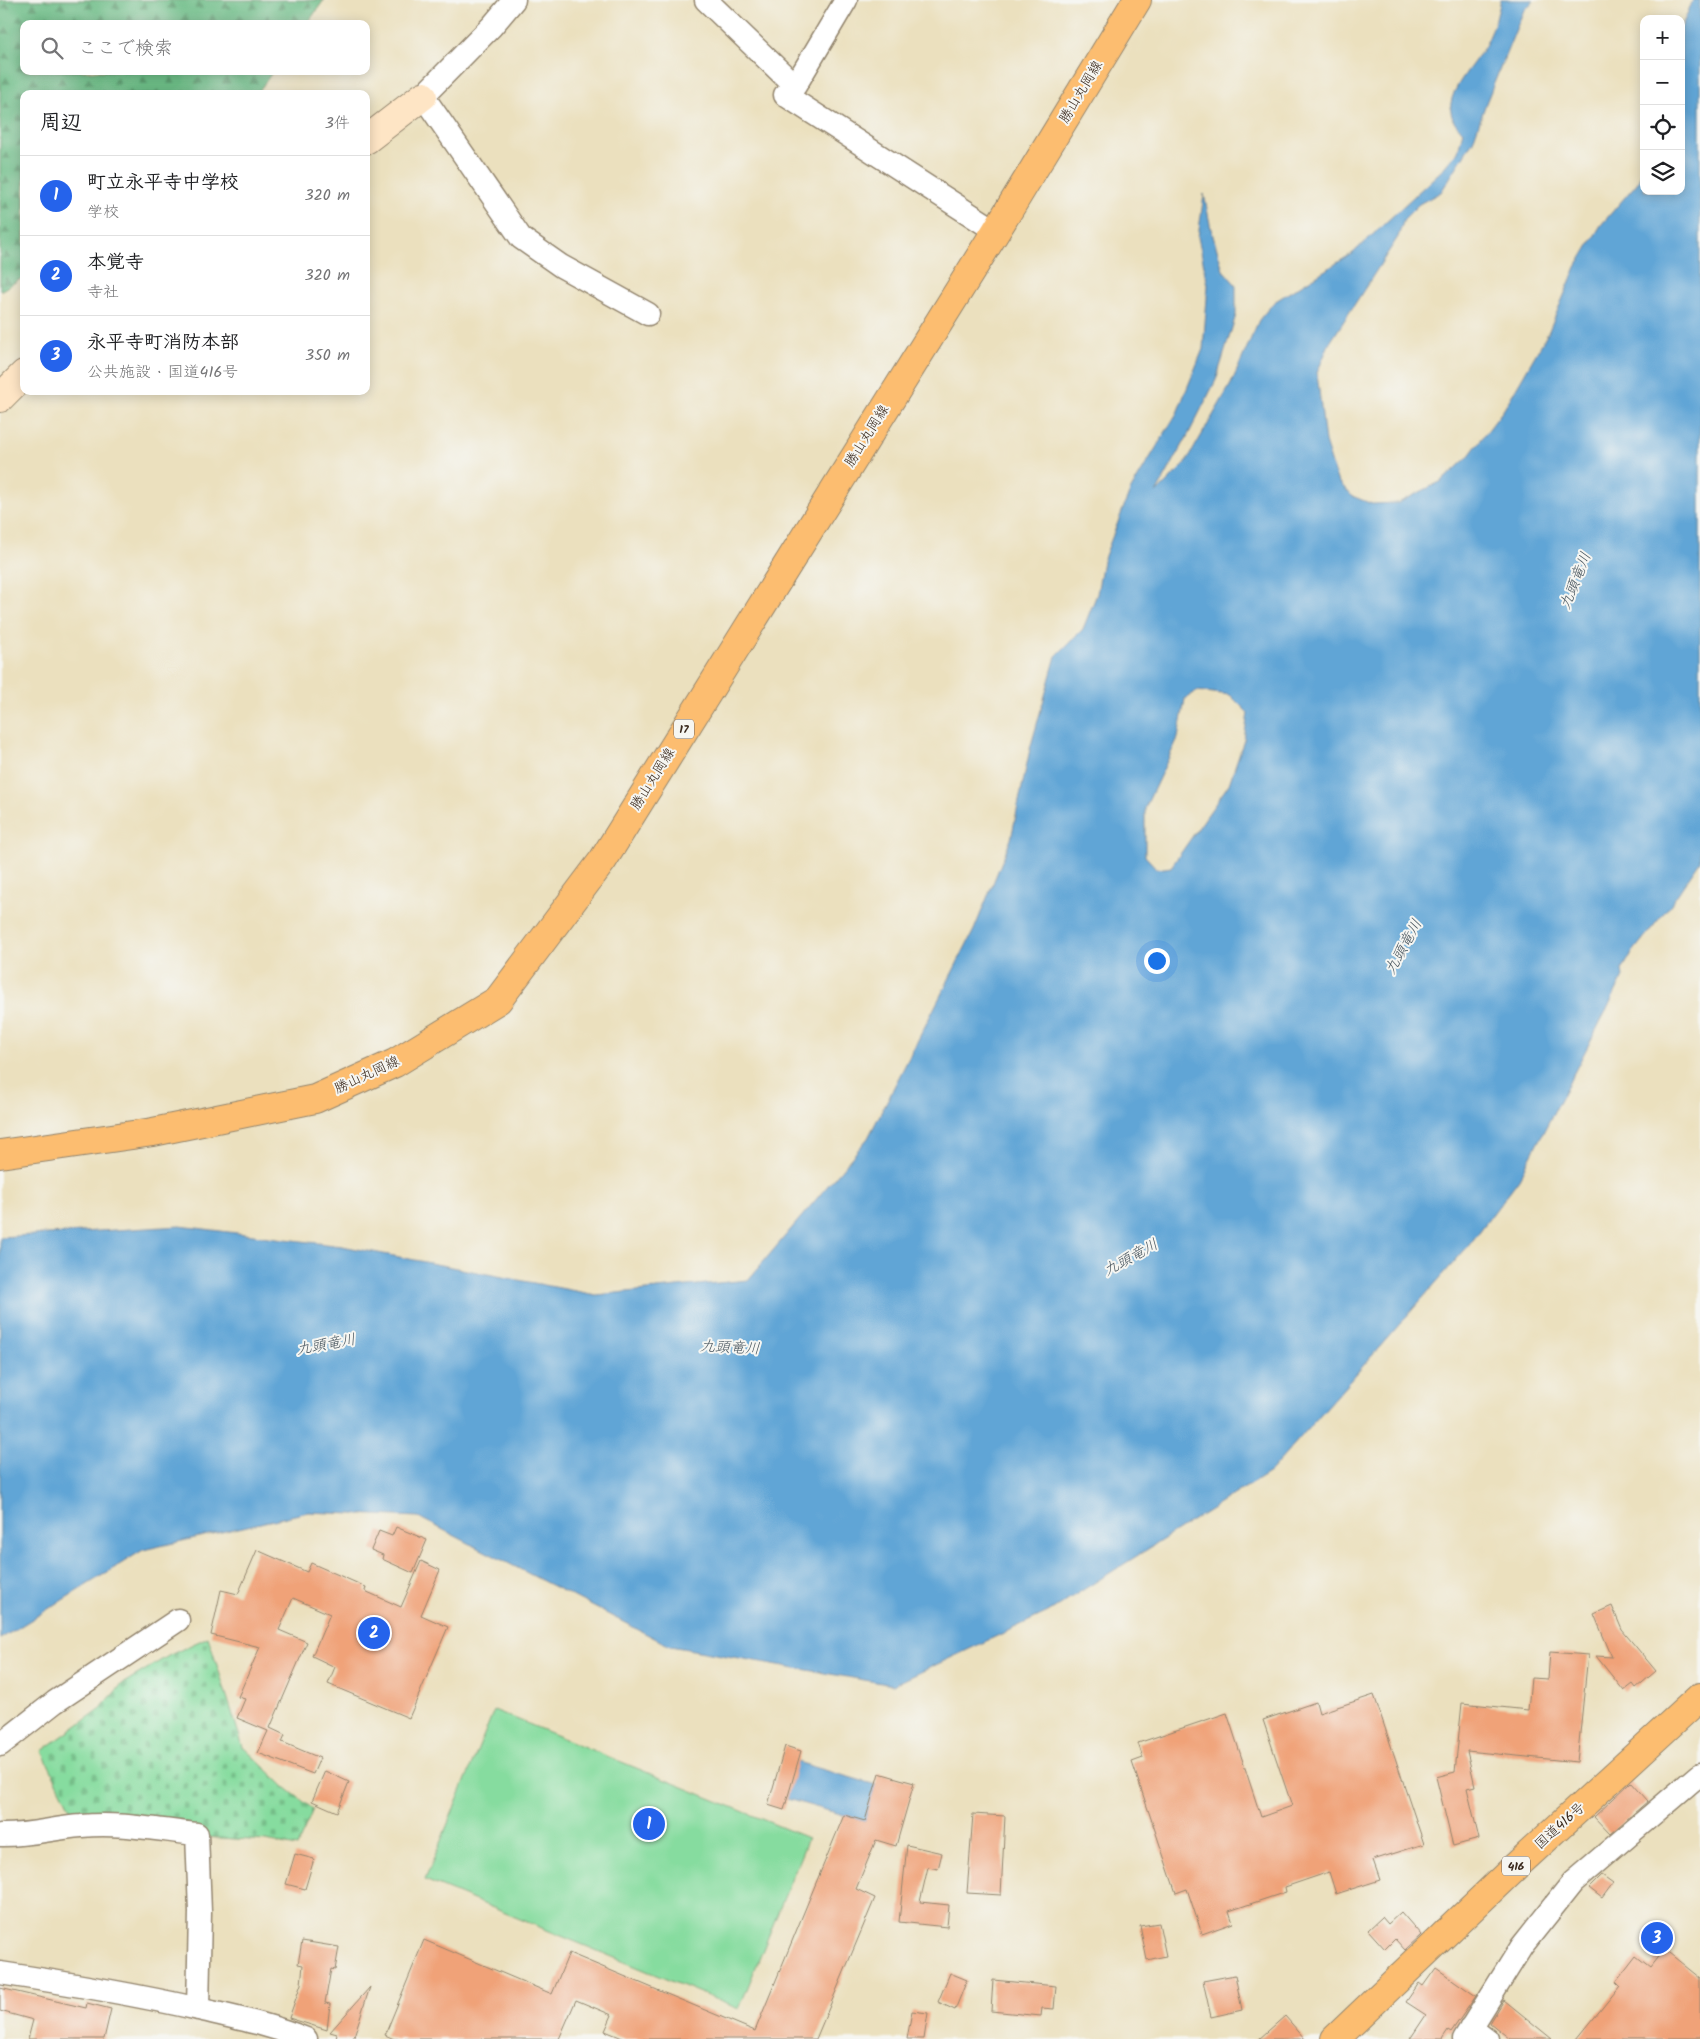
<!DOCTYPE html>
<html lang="ja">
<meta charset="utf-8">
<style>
:root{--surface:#fff;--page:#f6f6f6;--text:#202124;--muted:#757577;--line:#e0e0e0;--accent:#2563eb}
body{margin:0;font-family:Kalam,"Klee One",sans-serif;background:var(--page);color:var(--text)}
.controls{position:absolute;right:15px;top:15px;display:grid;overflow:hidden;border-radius:10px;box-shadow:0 2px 12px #0003}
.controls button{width:45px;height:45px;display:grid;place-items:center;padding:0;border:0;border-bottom:1px solid var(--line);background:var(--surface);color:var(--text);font:25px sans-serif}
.you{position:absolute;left:1156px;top:960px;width:18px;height:18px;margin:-12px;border:4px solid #fff;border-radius:50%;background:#1a73e8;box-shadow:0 0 0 8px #1a73e833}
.badge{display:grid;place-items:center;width:32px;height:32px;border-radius:50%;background:var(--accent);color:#fff;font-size:16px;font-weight:700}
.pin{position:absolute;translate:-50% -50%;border:2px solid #fff;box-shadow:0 1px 5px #0006}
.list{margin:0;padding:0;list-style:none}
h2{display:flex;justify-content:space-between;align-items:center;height:65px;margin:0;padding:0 20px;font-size:21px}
h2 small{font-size:16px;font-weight:400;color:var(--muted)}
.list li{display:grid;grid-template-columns:32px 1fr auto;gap:15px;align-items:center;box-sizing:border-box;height:80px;padding:0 20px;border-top:1px solid var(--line)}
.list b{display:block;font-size:19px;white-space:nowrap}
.list p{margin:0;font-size:16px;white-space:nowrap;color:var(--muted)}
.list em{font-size:16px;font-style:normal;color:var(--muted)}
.icon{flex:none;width:28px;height:28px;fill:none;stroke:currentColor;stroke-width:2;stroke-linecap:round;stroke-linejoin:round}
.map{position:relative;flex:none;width:1700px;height:2039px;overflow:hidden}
.search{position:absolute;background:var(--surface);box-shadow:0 2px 12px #0003;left:20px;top:20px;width:350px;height:55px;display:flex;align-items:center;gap:12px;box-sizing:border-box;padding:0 18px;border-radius:10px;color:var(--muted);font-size:19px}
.panel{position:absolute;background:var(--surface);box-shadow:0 2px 12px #0003;left:20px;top:90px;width:350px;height:305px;border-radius:10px}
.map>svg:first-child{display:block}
.forest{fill:url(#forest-firs);stroke:#547352}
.cemetery{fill:url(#cemetery-stones);stroke:#60835e}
.pitch{fill:#86dc9f;stroke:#60835e}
.water{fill:#61a5d6;stroke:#4e687a;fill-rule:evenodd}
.building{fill:#f0a278}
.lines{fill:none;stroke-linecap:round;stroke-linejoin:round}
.street-casing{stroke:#93856e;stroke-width:25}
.secondary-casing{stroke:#93856e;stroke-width:30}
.primary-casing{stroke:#93856e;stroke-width:30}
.highway-casing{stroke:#93856e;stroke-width:30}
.street{stroke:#fff;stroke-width:22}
.secondary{stroke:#fee5c5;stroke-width:28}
.primary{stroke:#fcbd6f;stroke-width:28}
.highway{stroke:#fcbd6f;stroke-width:28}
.labels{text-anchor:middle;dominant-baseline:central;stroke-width:4;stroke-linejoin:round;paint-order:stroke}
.shield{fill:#f6f6f2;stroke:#73675e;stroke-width:1}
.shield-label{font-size:12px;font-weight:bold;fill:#3b2a1e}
.street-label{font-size:14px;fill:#3b2a1e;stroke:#f6f6f2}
.water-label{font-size:15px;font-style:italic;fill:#48555e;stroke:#f6f6f2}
</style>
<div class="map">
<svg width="1700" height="2039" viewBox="0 0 1700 2039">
<defs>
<pattern id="forest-firs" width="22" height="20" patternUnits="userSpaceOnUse" patternTransform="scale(1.25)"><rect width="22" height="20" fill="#6cbc86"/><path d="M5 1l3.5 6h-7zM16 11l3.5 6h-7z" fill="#5a996d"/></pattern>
<pattern id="cemetery-stones" width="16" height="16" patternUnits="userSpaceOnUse" patternTransform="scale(1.25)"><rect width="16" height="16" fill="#86dc9f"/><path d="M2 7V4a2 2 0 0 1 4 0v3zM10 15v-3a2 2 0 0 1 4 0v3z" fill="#75bd88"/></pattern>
</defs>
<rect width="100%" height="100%" fill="#f6f6f2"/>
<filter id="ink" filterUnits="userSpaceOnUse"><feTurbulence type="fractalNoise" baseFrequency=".02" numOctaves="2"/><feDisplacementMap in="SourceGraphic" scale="10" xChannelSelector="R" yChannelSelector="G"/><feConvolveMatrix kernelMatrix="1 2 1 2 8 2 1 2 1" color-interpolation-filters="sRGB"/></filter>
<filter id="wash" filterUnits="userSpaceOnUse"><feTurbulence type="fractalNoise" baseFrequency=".0096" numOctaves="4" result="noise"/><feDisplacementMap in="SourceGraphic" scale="20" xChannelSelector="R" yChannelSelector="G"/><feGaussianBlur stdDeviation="1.12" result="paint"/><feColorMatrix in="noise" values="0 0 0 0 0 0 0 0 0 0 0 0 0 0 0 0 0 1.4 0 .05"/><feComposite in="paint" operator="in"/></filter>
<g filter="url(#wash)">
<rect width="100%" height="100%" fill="#ebe0be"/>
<!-- forest -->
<path class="forest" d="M0,0H324L307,24H24V71H273L257,94H24V277L0,291Z"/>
<!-- cemetery -->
<path class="cemetery" d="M208,1637L243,1747L286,1788L313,1809L297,1847L266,1841L204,1837L76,1821L42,1751L100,1709L122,1684L170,1655Z"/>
<!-- pitch -->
<path class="pitch" d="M494,1710L808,1838L739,2009L425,1880Z"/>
<!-- water -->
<path class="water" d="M1501,0H1534L1523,12L1486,103L1473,141L1441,192L1419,204L1404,219L1398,237L1329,344L1317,373L1325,442L1337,480L1352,496L1372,504L1398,503L1442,481L1468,457L1504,409L1548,333L1576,267L1601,225L1638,182L1644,166V191H1681V28L1693,0H1700V861L1671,904L1632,953L1622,970L1623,977L1607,1009L1519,1179L1470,1244L1270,1472L1048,1612L893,1685L670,1646L418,1517L308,1512L143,1550L0,1639V1237L180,1226L342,1246L596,1295L748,1280L868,1138L974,930L1011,839L1030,749L1056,656L1083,629L1097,594L1103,561L1130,491L1177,413L1203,349L1208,285L1198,237L1204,194L1211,229L1223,270L1236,285V315L1216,380L1186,439L1156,493L1185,464L1231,384L1259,320L1274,302L1353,253L1441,171L1458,151L1463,131C1430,104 1472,70 1486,44C1493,30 1497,16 1501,0ZM1197,691L1230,695L1248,713L1244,740L1229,784L1171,867L1157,869L1145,856V808L1178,738L1185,699Z
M797,1762L876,1785L865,1821L787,1799Z"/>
<g id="blocks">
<!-- building -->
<path class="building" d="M396,1527L427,1540L413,1573L382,1559L383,1555L371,1550L379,1531L392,1536Z
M257,1550L307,1572L311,1563L366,1587L365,1591L401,1607L421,1561L440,1570L421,1615L448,1627L409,1718L328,1684L335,1667L312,1656L330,1614L293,1598L279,1630L307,1642L270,1728L285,1735L282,1742L320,1758L313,1774L258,1753L268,1731L237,1718L245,1699L238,1697L260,1647L211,1635L221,1590L238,1594Z
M1612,1606L1622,1630L1656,1671L1636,1688L1633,1684L1624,1691L1596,1656L1612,1657L1594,1614Z
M1550,1652L1588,1655L1577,1762L1467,1751L1475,1786L1467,1788L1479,1839L1453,1846L1436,1777L1455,1772L1462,1703L1528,1710L1531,1678L1548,1679Z
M1374,1695L1424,1844L1373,1860L1380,1880L1336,1894L1329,1872L1285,1887L1286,1892L1229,1911L1233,1923L1202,1934L1187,1889L1176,1893L1132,1762L1143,1758L1138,1743L1227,1713L1261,1817L1292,1806L1263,1720L1316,1702L1319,1713Z
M785,1746L801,1751L784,1810L768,1805Z
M325,1771L349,1782L337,1812L312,1801Z
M879,1773L914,1783L896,1846L876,1840L856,1889L875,1898L816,2039H625L605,2031L612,2015L576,2000L559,2039H394L385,2035L424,1940L552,1994L569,1953L755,2031L844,1815L865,1821Z
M1631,1782L1648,1801L1610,1834L1594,1817Z
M973,1814L1005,1816L1001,1895L967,1893Z
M907,1845L942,1853L938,1869L928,1867L920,1902L949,1905L947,1927L899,1922Z
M295,1854L314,1859L305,1889L286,1884Z
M1602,1875L1613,1883L1602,1898L1589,1888Z
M1401,1912L1421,1935L1405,1950L1395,1939L1385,1949L1368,1930L1382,1917L1388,1924Z
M1159,1923L1166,1956L1147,1960L1140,1926Z
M302,1941L339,1947L335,1970L331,1969L325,2003L330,2004L327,2030L289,2018L301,1984L303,1965L298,1964Z
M1664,1949L1700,1978V2039H1577L1620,1986L1616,1982L1636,1956L1650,1967Z
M1436,1968L1476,1996L1451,2032L1448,2030L1442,2039H1410L1426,2015L1406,2002L1419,1983L1423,1986Z
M950,1973L967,1980L955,2010L938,2002Z
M1235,1975L1242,2010L1211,2017L1203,1981Z
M993,1980L1056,1986L1054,2009L1042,2008L1041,2016L991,2011Z
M370,1987L353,2039H336L337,2034L330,2032Z
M0,1988L86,2008L87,2003L111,2009L104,2039H28L33,2020L0,2011Z
M1504,2000L1552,2039H1510L1490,2023Z
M912,2011L928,2013L924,2039H907Z
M1285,2016L1305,2039H1259Z"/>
</g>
</g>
<g filter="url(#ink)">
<use href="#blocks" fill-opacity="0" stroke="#93856e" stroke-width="1"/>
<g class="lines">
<!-- street casing -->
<g class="street-casing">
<path id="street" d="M514,0L492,26L423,96L521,238L561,266L648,314
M706,0L795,86
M846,0L795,86L785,95L996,231
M0,1745L55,1702L178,1620
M0,1835C28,1836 53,1828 81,1826C119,1822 158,1830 197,1834L200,1912L198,2009
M0,1973C67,1983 133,1994 199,2009C236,2018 272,2025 306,2039
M1471,2027L1487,2039
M1464,2039L1522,1946L1573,1882L1700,1774"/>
</g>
<!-- secondary casing -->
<g class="secondary-casing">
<path id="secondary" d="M366,140L423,96
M0,398L24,374"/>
</g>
<!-- primary casing -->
<g class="primary-casing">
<path id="primary" d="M0,1154L153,1132L315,1099L395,1063L498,1000L603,860L996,231L1137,0"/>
</g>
<!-- highway casing -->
<g class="highway-casing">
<path id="highway" d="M1335,2039L1515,1867L1700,1697"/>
</g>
<!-- street -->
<use href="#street" class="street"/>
<!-- secondary -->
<use href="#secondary" class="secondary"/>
<!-- primary -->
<use href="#primary" class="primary"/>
<!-- highway -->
<use href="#highway" class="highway"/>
</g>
</g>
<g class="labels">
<!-- shield labels -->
<g class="shield">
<rect x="674" y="719.5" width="20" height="19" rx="4"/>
<rect x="1502" y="1856.5" width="28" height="19" rx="4"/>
</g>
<g class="shield-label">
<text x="684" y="729">17</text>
<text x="1516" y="1866">416</text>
</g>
<!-- street labels -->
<g class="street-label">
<text transform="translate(1081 92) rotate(-59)">勝山丸岡線</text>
<text transform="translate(867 436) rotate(-58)">勝山丸岡線</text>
<text transform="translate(653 779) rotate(-58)">勝山丸岡線</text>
<text transform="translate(367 1075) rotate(-25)">勝山丸岡線</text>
<text transform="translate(1560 1826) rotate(-42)">国道416号</text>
</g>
<!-- water labels -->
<g class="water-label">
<text transform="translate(1576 581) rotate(-68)">九頭竜川</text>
<text transform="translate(1404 947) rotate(-61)">九頭竜川</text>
<text transform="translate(1131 1258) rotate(-29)">九頭竜川</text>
<text transform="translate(326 1345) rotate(-10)">九頭竜川</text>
<text transform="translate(730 1348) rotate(3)">九頭竜川</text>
</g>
</g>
</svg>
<div class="controls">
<button>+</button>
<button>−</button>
<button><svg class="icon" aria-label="locate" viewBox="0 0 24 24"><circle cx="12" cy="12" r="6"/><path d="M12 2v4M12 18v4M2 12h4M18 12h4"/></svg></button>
<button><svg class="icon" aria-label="layers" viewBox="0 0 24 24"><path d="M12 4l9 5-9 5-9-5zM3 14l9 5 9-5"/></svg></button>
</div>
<div class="you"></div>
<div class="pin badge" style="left:649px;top:1824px">1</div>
<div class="pin badge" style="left:374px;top:1633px">2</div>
<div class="pin badge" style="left:1657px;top:1938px">3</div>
<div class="search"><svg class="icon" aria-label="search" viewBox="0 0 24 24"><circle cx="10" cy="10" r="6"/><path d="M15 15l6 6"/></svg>ここで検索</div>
<section class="panel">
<h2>周辺<small>3件</small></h2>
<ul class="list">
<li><span class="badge">1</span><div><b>町立永平寺中学校</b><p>学校</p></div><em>320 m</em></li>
<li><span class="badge">2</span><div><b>本覚寺</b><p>寺社</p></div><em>320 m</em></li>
<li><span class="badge">3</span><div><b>永平寺町消防本部</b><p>公共施設 · 国道416号</p></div><em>350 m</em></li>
</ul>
</section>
</div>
